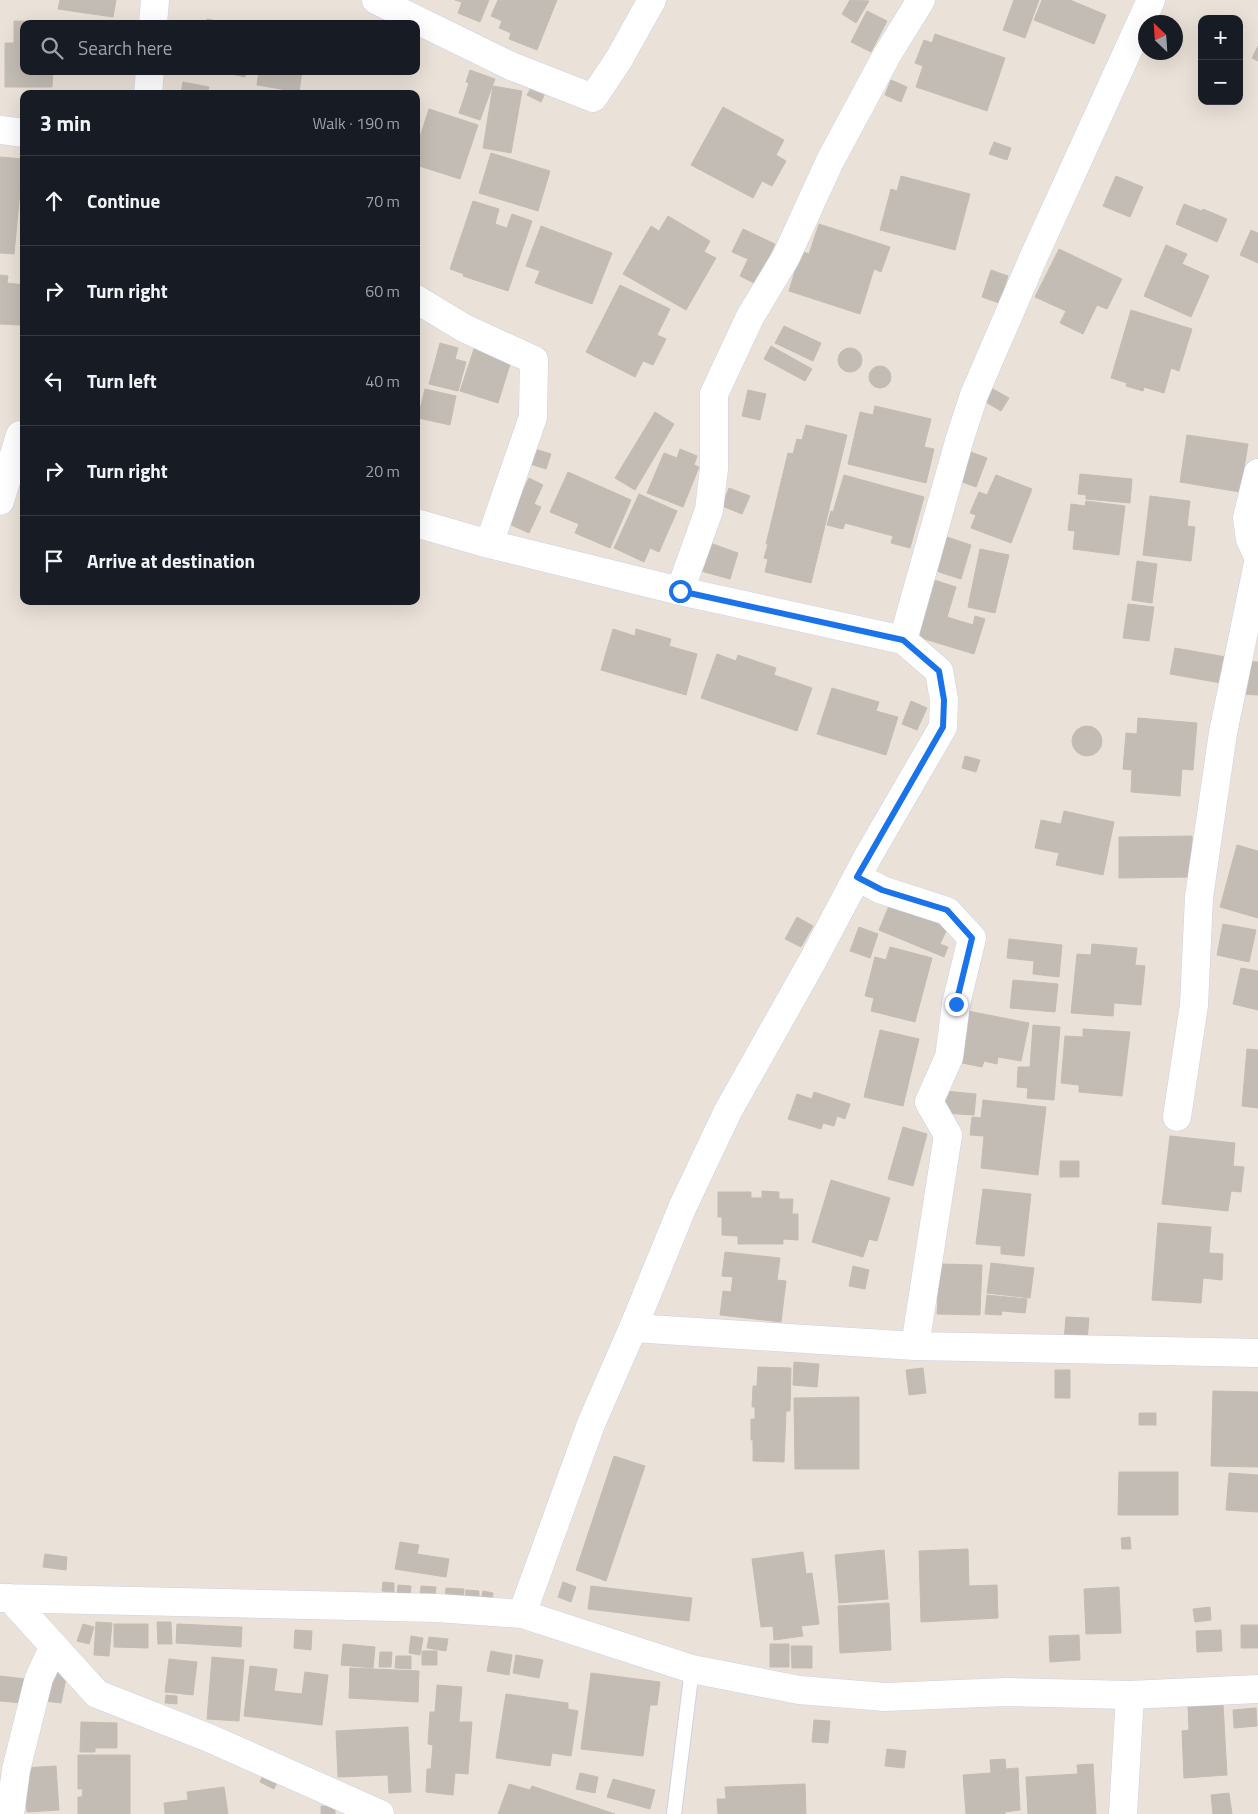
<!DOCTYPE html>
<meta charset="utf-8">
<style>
:root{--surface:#171b24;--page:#20242c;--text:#f1f3f6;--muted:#9ea1a6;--line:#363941}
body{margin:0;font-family:"Titillium Web",sans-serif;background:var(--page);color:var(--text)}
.controls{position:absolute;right:15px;top:15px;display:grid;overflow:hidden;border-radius:10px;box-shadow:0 5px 20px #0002}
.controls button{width:45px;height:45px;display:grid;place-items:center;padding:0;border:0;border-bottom:1px solid var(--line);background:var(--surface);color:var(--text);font:25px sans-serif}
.compass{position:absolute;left:1138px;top:15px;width:45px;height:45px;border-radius:50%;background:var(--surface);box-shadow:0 5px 20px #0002;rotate:335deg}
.stop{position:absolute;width:15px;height:15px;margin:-11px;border:4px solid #1a73e8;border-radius:50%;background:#fff}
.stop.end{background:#1a73e8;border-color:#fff;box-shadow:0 1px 5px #0008}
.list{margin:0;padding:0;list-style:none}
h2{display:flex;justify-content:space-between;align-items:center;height:65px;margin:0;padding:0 20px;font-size:21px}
h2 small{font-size:16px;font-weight:400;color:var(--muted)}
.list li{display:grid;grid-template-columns:32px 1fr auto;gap:15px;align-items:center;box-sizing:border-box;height:90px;padding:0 20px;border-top:1px solid var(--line)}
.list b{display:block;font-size:19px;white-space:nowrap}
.list em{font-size:16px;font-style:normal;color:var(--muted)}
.icon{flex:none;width:28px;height:28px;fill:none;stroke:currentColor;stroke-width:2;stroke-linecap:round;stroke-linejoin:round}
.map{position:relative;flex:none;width:1258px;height:1814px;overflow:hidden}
.search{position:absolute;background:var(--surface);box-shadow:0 5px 20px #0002;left:20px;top:20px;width:400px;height:55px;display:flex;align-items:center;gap:12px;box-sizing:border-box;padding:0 18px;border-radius:10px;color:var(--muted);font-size:19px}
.panel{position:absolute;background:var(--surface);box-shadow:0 5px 20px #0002;left:20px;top:90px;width:400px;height:515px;border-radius:10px}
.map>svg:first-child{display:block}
.building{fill:#c2bcb4;stroke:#c5bdb2}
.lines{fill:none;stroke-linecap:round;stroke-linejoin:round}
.service-casing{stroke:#cdd2e1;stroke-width:16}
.minor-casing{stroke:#cdd2e1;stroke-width:29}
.service{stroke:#fff;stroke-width:14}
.minor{stroke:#fff;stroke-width:28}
.route{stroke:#1a73e8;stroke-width:6}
</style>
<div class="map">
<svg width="1258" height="1814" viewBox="0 0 1258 1814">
<rect width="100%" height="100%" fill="#eae1d8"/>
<!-- building -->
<path class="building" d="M60,0H116L113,17L58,9Z
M455,0H489L480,22L458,13L462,2Z
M498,0H557L537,50L509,39L511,33L499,28L502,21L491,16Z
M850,0L869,1L856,23L842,14Z
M1014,0H1039L1025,38L1003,30Z
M1042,0H1070L1106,15L1094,44L1034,20Z
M867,11L887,21L871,52L851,42Z
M207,19L230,24H206Z
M14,21L54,22V24H24V71H53L52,87H5V43H14Z
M935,34L1005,58L987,111L916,87L923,66L915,63L924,40L932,43Z
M1258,46V61L1252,58Z
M470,70L495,79L480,120L459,113L469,83L466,82Z
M219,71H246L245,77Z
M259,71H302L299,92L257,85Z
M891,80L907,87L901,102L885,95Z
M183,82L209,87L207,94H181Z
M493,86L522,91L511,153L483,148Z
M532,86L545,93L541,102L527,95Z
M723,107L784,140L776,155L786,161L772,186L762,181L753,198L691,165Z
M429,109L478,125L460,179L416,165V149Z
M994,142L1011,148L1007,160L989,154Z
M491,153L550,171L538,211L479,193Z
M0,157L23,159L14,254L0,253Z
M901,176L970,194L955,250L880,230L891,189L897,191Z
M1116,176L1143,187L1130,217L1103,206Z
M473,201L499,209L495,224L507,228L512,214L532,221L508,291L463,276L464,274L450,269Z
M1184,204L1202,211L1203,209L1227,219L1217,242L1176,224Z
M668,216L710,241L704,252L716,258L686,310L623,274L651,226L659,231Z
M819,224L890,247L881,272L874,269L860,314L789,291L801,251L809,254Z
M541,226L612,253L592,304L535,283L540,271L526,266Z
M743,229L775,244L756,284L740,276L748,259L732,252Z
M1251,230L1258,233V263L1240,255Z
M1166,245L1187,254L1182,264L1209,276L1191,317L1144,296Z
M1059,249L1122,279L1107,309L1097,305L1083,334L1060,323L1066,311L1035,297Z
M991,270L1008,276L999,303L982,297Z
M0,275L8,276L7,283L24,285L20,325L0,324Z
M620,285L670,309L657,335L666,339L653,365L643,361L635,377L586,352Z
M1131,310L1192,329L1179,371L1171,368L1164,393L1144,387L1143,391L1126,386L1127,383L1111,378Z
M784,326L821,343L813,361L775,343Z
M440,343L458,348L455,359L466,362L458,391L429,384Z
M476,343L512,358L498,403L460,391Z
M771,346L812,369L805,381L764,359Z
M838 360a12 12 0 1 1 24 0a12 12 0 1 1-24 0Z
M869 377a11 11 0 1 1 22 0a11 11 0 1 1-22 0Z
M991,388L1009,398L1001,411L984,401Z
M425,389L456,396L450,425L418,418Z
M748,390L766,394L760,420L742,416Z
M875,406L931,419L924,447L934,449L926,483L848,464L860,412L873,415Z
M655,412L674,424L635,490L615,478Z
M806,425L847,435L811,583L765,572L768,559L764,558L768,544H766L788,453L793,454L797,439L802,440Z
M1187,435L1248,444L1240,492L1180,482Z
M535,449L551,454L546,469L530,464Z
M680,449L697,456L694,465L699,467L683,507L647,493L664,453L677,458Z
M968,451L987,458L976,487L957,480Z
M568,472L631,500L610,548L575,533L579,524L550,512Z
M1080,474L1132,479L1130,503L1086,499V495L1078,494Z
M844,475L924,497L910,548L891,543L893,536L845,523L843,529L827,525L831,511L833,512Z
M996,475L1032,489L1011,543L971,528L976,515L970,513L979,492L987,495Z
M529,478L543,485L534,504L541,507L529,533L507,523Z
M729,488L750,496L742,514L722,506Z
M639,494L677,511L659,552L650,548L644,562L614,548Z
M1150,496L1190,501L1187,526L1195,527L1191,561L1143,555Z
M1086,501L1125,506L1119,555L1073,549L1075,531L1068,530L1071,504L1085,506Z
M947,537L971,545L961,579L936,571Z
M710,543L738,553L730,579L701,571Z
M980,549L1009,555L995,613L968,607Z
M1137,561L1157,564L1152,603L1132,600Z
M931,579L956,587L947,617L973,625L975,616L985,619L974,654L918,637L925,614L921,613Z
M1128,604L1154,607L1149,641L1123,638Z
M613,629L635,636L636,629L671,639L669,646L697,654L686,695L601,670Z
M1175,648L1226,657L1221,683L1170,674Z
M717,654L736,661L738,655L776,668L774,675L812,688L797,731L701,698Z
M1244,661L1258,662V695L1242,694Z
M832,688L879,702L876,711L898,717L886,755L817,734Z
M911,701L927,708L917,730L902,724Z
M1138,718L1197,723L1193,770L1182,769L1180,796L1131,792L1132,770L1123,769L1126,733L1137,734Z
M1072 741a15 15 0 1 1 30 0a15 15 0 1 1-30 0Z
M965,756L980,760L976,772L962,768Z
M1064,811L1114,822L1103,875L1056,865L1059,853L1035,848L1041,820L1061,824Z
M1192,836L1193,877L1119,878V837Z
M1237,845L1258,851V918L1220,907Z
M891,901L949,925L940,944L948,947L944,957L879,930Z
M797,917L813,926L801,947L785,939Z
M1223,924L1256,930L1249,962L1217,955Z
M859,927L878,934L870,958L850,951Z
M1009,939L1062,945L1059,977L1033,974L1034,961L1007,958Z
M1092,944L1137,948L1135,965L1145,966L1141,1005L1114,1003L1113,1016L1071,1013L1077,954L1091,955Z
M890,947L932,958L915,1022L871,1011L874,998L865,996L875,957L886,960Z
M1241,968L1258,971V1010L1233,1004Z
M1013,980L1058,984L1055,1012L1010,1008Z
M968,1011L1029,1023L1021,1061L998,1057L997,1064L984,1061L982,1067L957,1062Z
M1033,1025L1060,1027L1054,1100L1027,1098L1028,1088L1017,1087L1018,1067H1030Z
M1083,1029L1130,1032L1122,1096L1079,1092V1085L1061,1083L1065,1036L1083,1037Z
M880,1030L919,1039L903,1106L864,1097Z
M1247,1049L1258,1050V1108L1242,1106Z
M945,1091L976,1094L974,1115L943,1113Z
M814,1092L850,1104L845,1119L837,1116L834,1126L823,1123L821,1129L788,1119L797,1094L812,1099Z
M983,1100L1046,1107L1038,1175L981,1168L984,1136L970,1135L972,1117L981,1118Z
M903,1127L927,1134L913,1186L888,1179Z
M1170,1136L1235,1143L1233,1166L1244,1167L1241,1192L1231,1191L1228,1211L1162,1204Z
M1060,1161H1079V1177H1060Z
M831,1180L890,1198L877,1241L869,1239L863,1257L812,1242Z
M983,1189L1031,1194L1024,1256L1001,1254V1246L976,1244Z
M762,1191L779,1192V1199H793L792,1214H798V1240L783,1239V1244H738V1236L722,1235V1217H718V1192H751V1198H762Z
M1158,1223L1211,1227L1209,1253L1223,1254L1222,1280L1203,1278L1201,1303L1152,1300Z
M725,1252L780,1258L777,1280L786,1281L781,1322L720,1315L723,1291L731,1292L733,1277L722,1276Z
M991,1263L1034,1268L1030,1298L987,1293Z
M941,1264L982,1265L980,1315L937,1314L938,1299L934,1300L935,1278H940Z
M853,1266L869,1270L865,1289L849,1286Z
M987,1295L1027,1299L1025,1313L1002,1311L1001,1315L985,1314Z
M1066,1317L1089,1318L1087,1341L1064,1340Z
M794,1362L819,1364L817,1387L793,1385Z
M758,1367L791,1368L790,1411H786L784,1462L753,1461V1440H751V1419H755V1407H752L753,1386H757Z
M923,1368L926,1393L909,1395L906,1370Z
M1055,1370H1070V1398H1055Z
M1213,1391L1258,1392V1467L1211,1466Z
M859,1397V1469H795L794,1398Z
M1139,1413H1156V1425H1139Z
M614,1456L645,1466L606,1581L576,1570Z
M1119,1472H1178V1515H1118Z
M1229,1473L1258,1475V1512L1226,1510Z
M1130,1537L1131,1549H1122L1121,1538Z
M400,1542L419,1545L417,1554L449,1559L446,1577L395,1569Z
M968,1549L969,1586L997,1585L998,1618L921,1622L919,1551Z
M884,1550L888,1599L839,1603L835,1555Z
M803,1552L806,1574L812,1573L819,1624L801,1626L803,1636L774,1640L773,1626L761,1627L752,1559Z
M45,1554L67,1557L66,1570L43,1567Z
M383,1582L394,1583V1592L382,1591Z
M563,1582L576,1587L571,1602L558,1597Z
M398,1585L411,1586L410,1598L397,1597Z
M421,1586L436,1587L435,1597L420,1595Z
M591,1586L692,1598L689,1621L588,1609Z
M1119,1587L1121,1633L1086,1634L1084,1589Z
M446,1588L464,1589L463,1600L445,1599Z
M466,1590L479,1591V1600H465Z
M483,1591L493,1593L492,1601L481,1600Z
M889,1603L891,1650L840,1653L838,1606Z
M1210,1607L1211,1620L1195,1622L1193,1609Z
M96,1622L112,1623L109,1656L94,1655Z
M157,1622H171L172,1644H158Z
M83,1624L94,1627L89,1644L77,1641Z
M114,1624H148V1648L114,1647Z
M177,1624L242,1627L241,1647L176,1643Z
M1241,1625H1258V1648H1241Z
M295,1630L312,1631L311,1650L294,1648Z
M1221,1630L1222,1651L1197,1652L1196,1631Z
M1079,1635L1080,1660L1050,1662L1049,1636Z
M411,1636L423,1638L420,1655L409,1653Z
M429,1637L448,1639L446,1651L427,1648Z
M343,1644L375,1647L373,1668L341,1665Z
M770,1644H789V1667H770Z
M791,1646H812V1668H792Z
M422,1651H437V1665H422Z
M491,1651L512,1655L509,1675L487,1671Z
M380,1652H392L391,1667H379Z
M516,1655L543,1660L539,1678L513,1673Z
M396,1656H411V1669L395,1668Z
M212,1657L244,1660L239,1721L207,1719Z
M169,1659L197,1662L193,1695L165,1692Z
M250,1666L277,1669L274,1691L302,1694L305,1672L328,1675L322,1725L244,1716Z
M350,1668L419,1671L418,1702L349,1698Z
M51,1671L67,1673L61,1703L45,1701Z
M591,1673L660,1682L657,1705H650L643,1756L581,1749Z
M0,1676L26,1679L23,1703L0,1701Z
M437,1685L462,1687L459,1722H472L468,1774L455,1773L453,1795L426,1792L427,1769H431L433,1745L428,1744L430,1712H435Z
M506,1694L568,1703V1709L578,1711L571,1756L552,1753L550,1766L496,1758Z
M166,1695L177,1696V1704L165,1703Z
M1223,1704L1227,1775L1184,1778L1182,1731L1189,1730L1188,1706Z
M1256,1708L1257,1726L1234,1728L1233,1710Z
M814,1720L830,1721L828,1743L812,1742Z
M81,1722L117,1723V1748H95V1752H80Z
M408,1727L411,1792L389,1793L388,1775L338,1777L336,1731Z
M887,1749L906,1751L904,1768L885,1766Z
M78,1755H130V1814H78V1797H82L83,1789H78Z
M1005,1759L1006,1769L1018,1768L1020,1810L1005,1812V1814H966L963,1775L991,1773L990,1760Z
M1093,1764L1096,1814H1028L1026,1777L1078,1774L1077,1765Z
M56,1766L59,1810L27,1812L24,1768Z
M266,1768L280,1775L274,1789L260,1782Z
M580,1773L598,1777L595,1793L576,1789Z
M613,1779L655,1790L650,1809L607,1797Z
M509,1784L530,1790L532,1786L615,1814H498Z
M805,1784L806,1814H718L717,1799H726L725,1787Z
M224,1787L228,1814H165L164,1803L188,1800L187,1792Z
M1229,1793L1232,1814H1213L1211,1795Z
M321,1806H335V1814H321Z"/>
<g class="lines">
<!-- service casing -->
<g class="service-casing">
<path id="service" d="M674,1814L692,1669"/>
</g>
<!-- minor casing -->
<g class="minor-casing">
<path id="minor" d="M376,0L511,66L593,98L619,59L652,0
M153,24L155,0
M148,94L150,71
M0,130L24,133
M416,299L464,328L534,360L533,417L489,544
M1258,473L1247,518L1250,539L1258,556
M0,501L20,435
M416,523L489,544L680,591L903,640L939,671L944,700L943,727L867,858L813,960L728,1111L683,1206L633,1328L591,1424L522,1614
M680,591L709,510L714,469V394L750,317L786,257L830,161L887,55L921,0
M903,640L960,438L974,395L1035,254L1151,0
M857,877L882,890L947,911L972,938L956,1004L949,1057L929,1102L948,1135L915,1346
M1177,1117L1194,1005L1199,897L1223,733L1258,563
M633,1328L915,1346L1258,1353
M0,1598L437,1608L522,1614L692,1669L799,1690L885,1697L1007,1692L1130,1695L1258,1689
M10,1598L97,1694L209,1738L380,1814
M10,1814L16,1770L39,1678L54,1646
M1123,1814L1130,1695"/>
</g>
<!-- service -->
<use href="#service" class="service"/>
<!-- minor -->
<use href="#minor" class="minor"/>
</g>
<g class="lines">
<!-- route -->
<path class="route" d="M680,591L903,640L939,671L944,700L943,727L857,877L882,890L947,910L972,938L956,1004"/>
</g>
</svg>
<div class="controls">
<button>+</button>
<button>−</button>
</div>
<svg class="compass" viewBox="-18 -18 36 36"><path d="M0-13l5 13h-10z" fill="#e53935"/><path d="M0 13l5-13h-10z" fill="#9ea1a6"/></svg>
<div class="stop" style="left:680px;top:591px"></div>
<div class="stop end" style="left:956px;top:1004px"></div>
<div class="search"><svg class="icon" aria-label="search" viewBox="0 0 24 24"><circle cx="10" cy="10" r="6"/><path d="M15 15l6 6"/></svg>Search here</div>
<section class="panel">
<h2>3 min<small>Walk · 190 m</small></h2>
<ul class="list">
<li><svg class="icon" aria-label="ahead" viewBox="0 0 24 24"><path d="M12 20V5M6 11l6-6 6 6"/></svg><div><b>Continue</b></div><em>70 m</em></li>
<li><svg class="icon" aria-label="right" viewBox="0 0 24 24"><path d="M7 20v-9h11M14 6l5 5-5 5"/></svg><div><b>Turn right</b></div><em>60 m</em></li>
<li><svg class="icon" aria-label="left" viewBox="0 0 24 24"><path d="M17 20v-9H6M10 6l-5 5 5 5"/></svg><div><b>Turn left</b></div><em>40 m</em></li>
<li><svg class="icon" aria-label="right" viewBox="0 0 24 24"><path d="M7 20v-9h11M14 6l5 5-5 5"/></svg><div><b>Turn right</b></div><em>20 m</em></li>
<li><svg class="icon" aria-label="arrive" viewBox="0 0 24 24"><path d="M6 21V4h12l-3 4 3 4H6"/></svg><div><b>Arrive at destination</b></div></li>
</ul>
</section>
</div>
